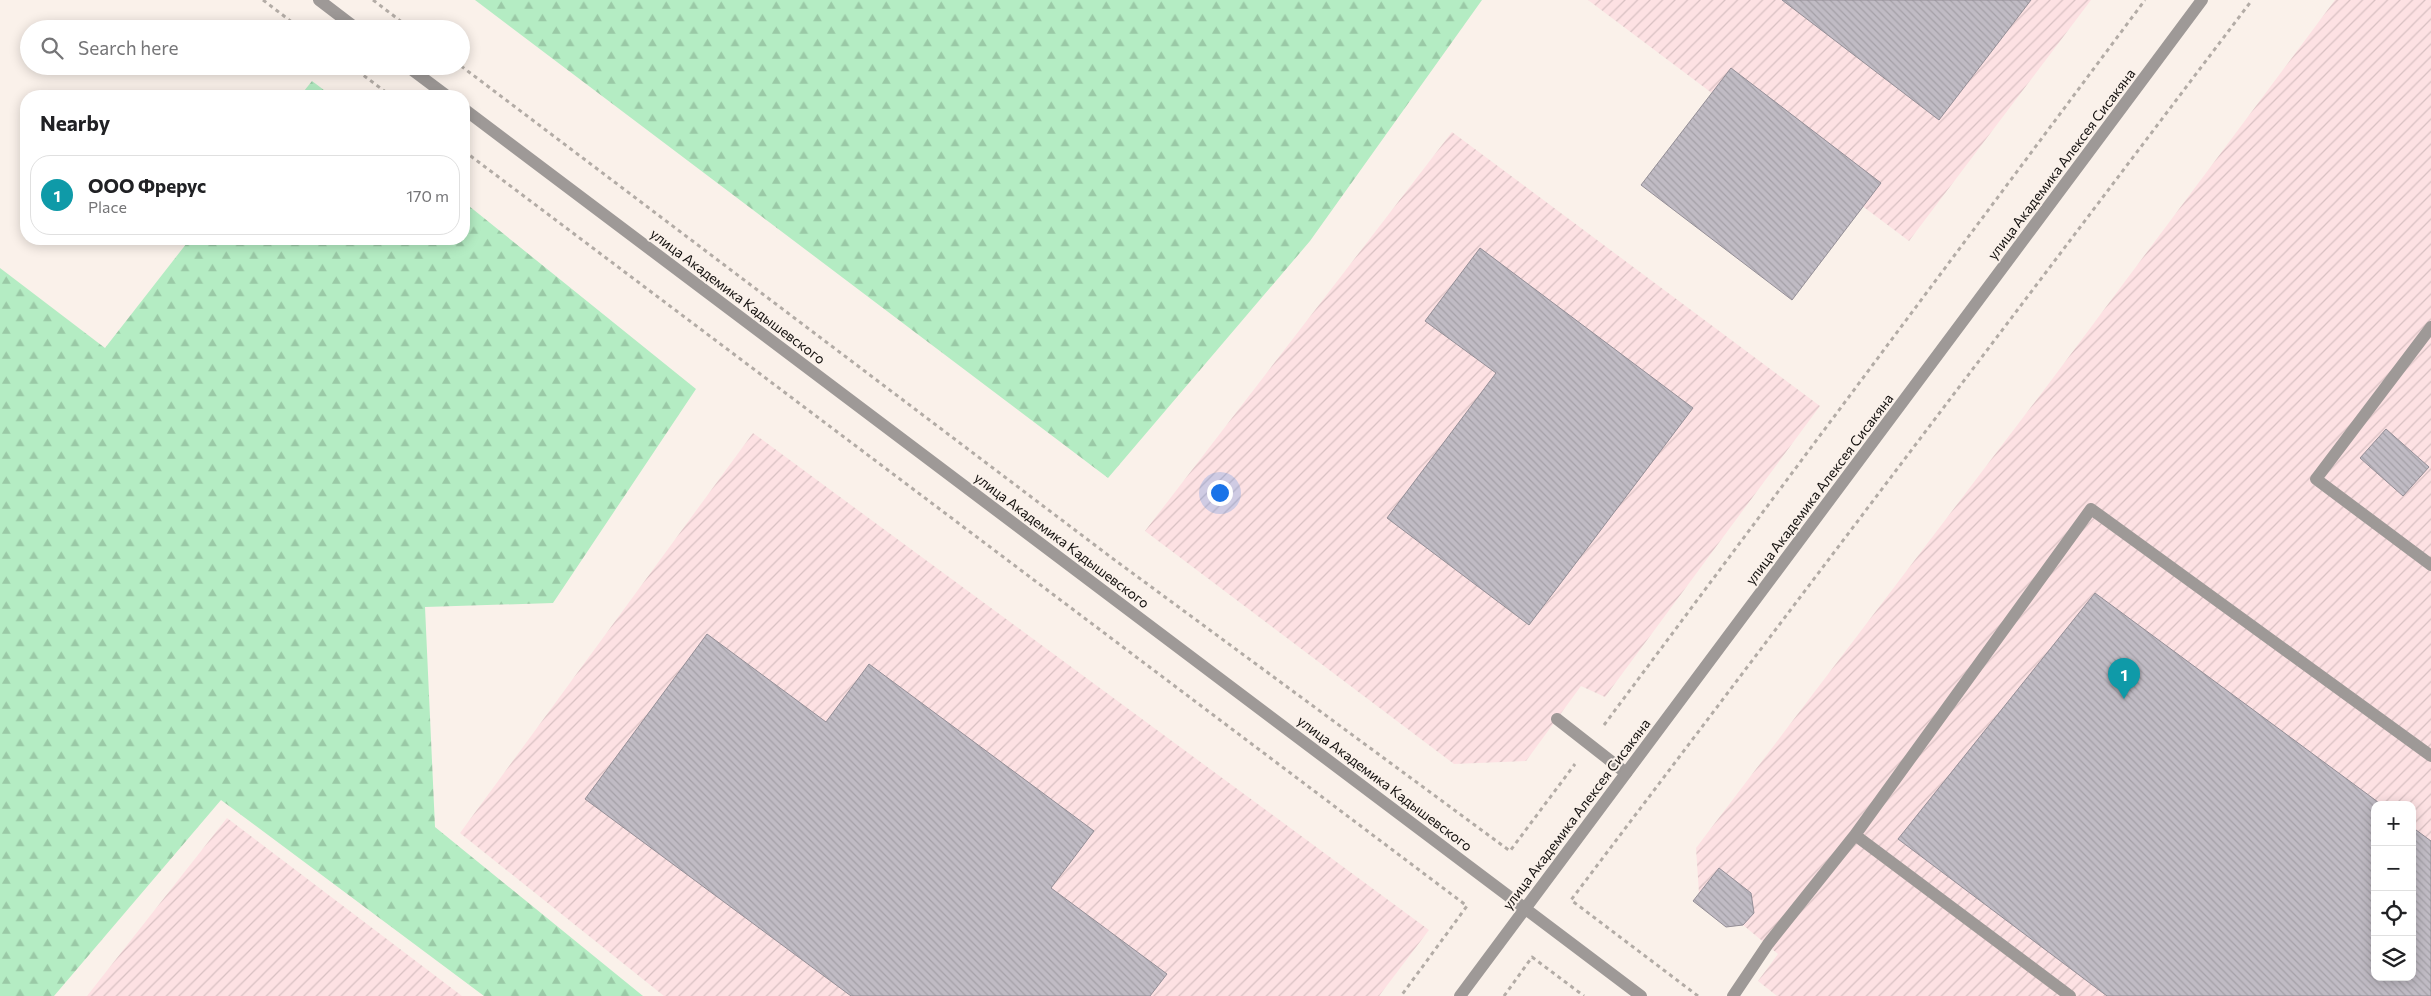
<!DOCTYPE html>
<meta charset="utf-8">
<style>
:root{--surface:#fff;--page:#f6f6f6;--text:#202124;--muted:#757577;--line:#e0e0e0;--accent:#2a6fdb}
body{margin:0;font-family:Commissioner,sans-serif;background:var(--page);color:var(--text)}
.controls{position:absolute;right:15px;bottom:15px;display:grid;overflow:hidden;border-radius:10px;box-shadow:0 2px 12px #0003}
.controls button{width:45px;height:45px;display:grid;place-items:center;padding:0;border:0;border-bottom:1px solid var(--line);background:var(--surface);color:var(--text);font:25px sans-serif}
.you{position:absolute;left:1219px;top:492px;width:18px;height:18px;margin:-12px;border:4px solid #fff;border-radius:50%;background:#1a73e8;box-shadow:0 0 0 8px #1a73e833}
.badge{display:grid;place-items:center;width:32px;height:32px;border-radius:50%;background:var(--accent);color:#fff;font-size:16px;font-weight:700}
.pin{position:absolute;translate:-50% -41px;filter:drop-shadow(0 1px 2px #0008)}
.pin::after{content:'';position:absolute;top:26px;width:18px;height:15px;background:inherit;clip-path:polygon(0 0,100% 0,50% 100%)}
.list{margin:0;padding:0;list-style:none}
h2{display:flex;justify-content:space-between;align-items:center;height:65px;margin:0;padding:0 20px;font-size:21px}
h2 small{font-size:16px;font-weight:400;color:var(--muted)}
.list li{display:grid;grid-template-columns:32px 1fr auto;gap:15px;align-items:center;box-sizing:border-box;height:80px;margin:0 10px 10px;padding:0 10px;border:1px solid var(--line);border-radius:20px}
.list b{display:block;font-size:19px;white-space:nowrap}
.list p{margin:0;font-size:16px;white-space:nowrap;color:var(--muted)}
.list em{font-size:16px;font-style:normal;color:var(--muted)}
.icon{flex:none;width:28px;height:28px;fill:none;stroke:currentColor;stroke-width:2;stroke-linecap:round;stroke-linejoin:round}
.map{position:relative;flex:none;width:2431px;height:996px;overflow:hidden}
.search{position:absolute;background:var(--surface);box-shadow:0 2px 12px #0003;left:20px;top:20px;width:450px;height:55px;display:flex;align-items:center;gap:12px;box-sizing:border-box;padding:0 18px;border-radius:28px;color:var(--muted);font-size:19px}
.panel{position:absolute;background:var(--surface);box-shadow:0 2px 12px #0003;left:20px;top:90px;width:450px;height:155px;border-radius:20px}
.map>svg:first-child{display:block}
.industrial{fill:url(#industrial-furrows);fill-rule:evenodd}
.forest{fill:url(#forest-firs)}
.building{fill:url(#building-back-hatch);stroke:#938e96}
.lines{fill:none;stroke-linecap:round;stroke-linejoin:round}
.path{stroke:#b3aca6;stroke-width:3;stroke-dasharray:4 4;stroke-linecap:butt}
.service{stroke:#9e9997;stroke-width:12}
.minor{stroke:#9e9997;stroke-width:12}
.labels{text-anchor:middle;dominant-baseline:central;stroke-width:4;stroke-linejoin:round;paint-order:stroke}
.street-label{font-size:14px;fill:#120f0d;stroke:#faf1ea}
</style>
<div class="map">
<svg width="2431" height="996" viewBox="0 0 2431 996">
<defs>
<pattern id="industrial-furrows" width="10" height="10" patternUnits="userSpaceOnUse" patternTransform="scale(1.25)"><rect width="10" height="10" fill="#fde1e3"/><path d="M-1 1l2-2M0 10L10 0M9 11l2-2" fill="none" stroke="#d8c0c2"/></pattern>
<pattern id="forest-firs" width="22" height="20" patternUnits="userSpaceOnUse" patternTransform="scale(1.25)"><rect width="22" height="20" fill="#b4ecc3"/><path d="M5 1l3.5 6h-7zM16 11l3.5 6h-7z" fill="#9ac9a6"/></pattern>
<pattern id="building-back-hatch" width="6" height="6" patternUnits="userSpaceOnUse" patternTransform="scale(1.25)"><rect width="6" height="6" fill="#c0bbc4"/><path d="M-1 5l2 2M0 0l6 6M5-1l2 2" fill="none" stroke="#a4a0a7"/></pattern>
</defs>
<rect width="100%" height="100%" fill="#faf1ea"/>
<!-- industrial -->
<path class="industrial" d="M1588,0H2091L1909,241Z
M2335,0H2431V996H1777L1758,981L1778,954L1743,925L1726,927L1693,901L1699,893L1696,848L2047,386ZM2375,805H2412V977H2375Z
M1452,132L1820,406L1605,697L1581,686L1526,761L1454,764L1145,531Z
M753,433L1429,930L1379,996H664L460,833Z
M227,818L462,996H87Z"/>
<!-- forest -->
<path class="forest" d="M475,0H1482L1310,241L1108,478Z
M312,81L332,96H300Z
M464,202L696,389L553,603L425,607L435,827L643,996H484L221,800L54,996H0V268L105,348L190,239H464Z"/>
<!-- building -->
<path class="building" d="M1782,0H2031L1939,120Z
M1731,68L1881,183L1792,300L1641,185Z
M1480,248L1693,408L1529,625L1387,518L1496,373L1425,321Z
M2386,429L2429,467L2403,496L2360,458Z
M2095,593L2382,805H2375V977H2412V827L2431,841V996H2107L1898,839Z
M707,634L826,722L869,664L1094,831L1051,888L1167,974L1150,996H851L585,799Z
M1719,868L1751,893L1754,913L1743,925L1726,927L1693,901Z"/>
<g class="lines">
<!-- path -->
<path class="path" d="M263,0L301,29
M373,0L411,29
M351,66L391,96
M461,66L1112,558L1510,851L1575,764
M464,151L1467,906L1401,996
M1604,725L2145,0
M1504,996L1532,957L1584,996
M1698,996L1571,900L2252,0"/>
<!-- service -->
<path class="service" d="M2431,327L2316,479L2431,565
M1557,719L1626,773
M1855,835L2070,996
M1733,996L1768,944L1855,835L2091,509L2431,756"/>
<!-- minor -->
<path class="minor" d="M319,0L357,29
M407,66L447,96
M464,109L1641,996
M1460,996L2202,0"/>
</g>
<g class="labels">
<!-- street labels -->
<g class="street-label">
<text transform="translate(2061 164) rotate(-53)">улица Академика Алексея Сисакяна</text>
<text transform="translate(738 296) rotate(37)">улица Академика Кадышевского</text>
<text transform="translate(1819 489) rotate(-53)">улица Академика Алексея Сисакяна</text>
<text transform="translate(1062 540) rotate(37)">улица Академика Кадышевского</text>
<text transform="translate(1385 783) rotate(37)">улица Академика Кадышевского</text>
<text transform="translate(1576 814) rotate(-53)">улица Академика Алексея Сисакяна</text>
</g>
</g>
</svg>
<div class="controls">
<button>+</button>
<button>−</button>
<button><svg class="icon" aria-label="locate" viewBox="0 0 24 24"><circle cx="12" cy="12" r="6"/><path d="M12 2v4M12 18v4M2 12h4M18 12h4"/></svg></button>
<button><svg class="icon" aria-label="layers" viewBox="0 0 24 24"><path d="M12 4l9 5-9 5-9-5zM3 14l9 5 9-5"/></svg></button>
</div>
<div class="you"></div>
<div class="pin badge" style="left:2124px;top:699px;background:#0f9aa8">1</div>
<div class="search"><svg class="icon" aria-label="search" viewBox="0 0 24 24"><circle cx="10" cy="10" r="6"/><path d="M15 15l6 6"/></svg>Search here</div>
<section class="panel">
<h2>Nearby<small></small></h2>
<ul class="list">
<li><span class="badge" style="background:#0f9aa8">1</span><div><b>ООО Фрерус</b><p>Place</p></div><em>170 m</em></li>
</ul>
</section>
</div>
